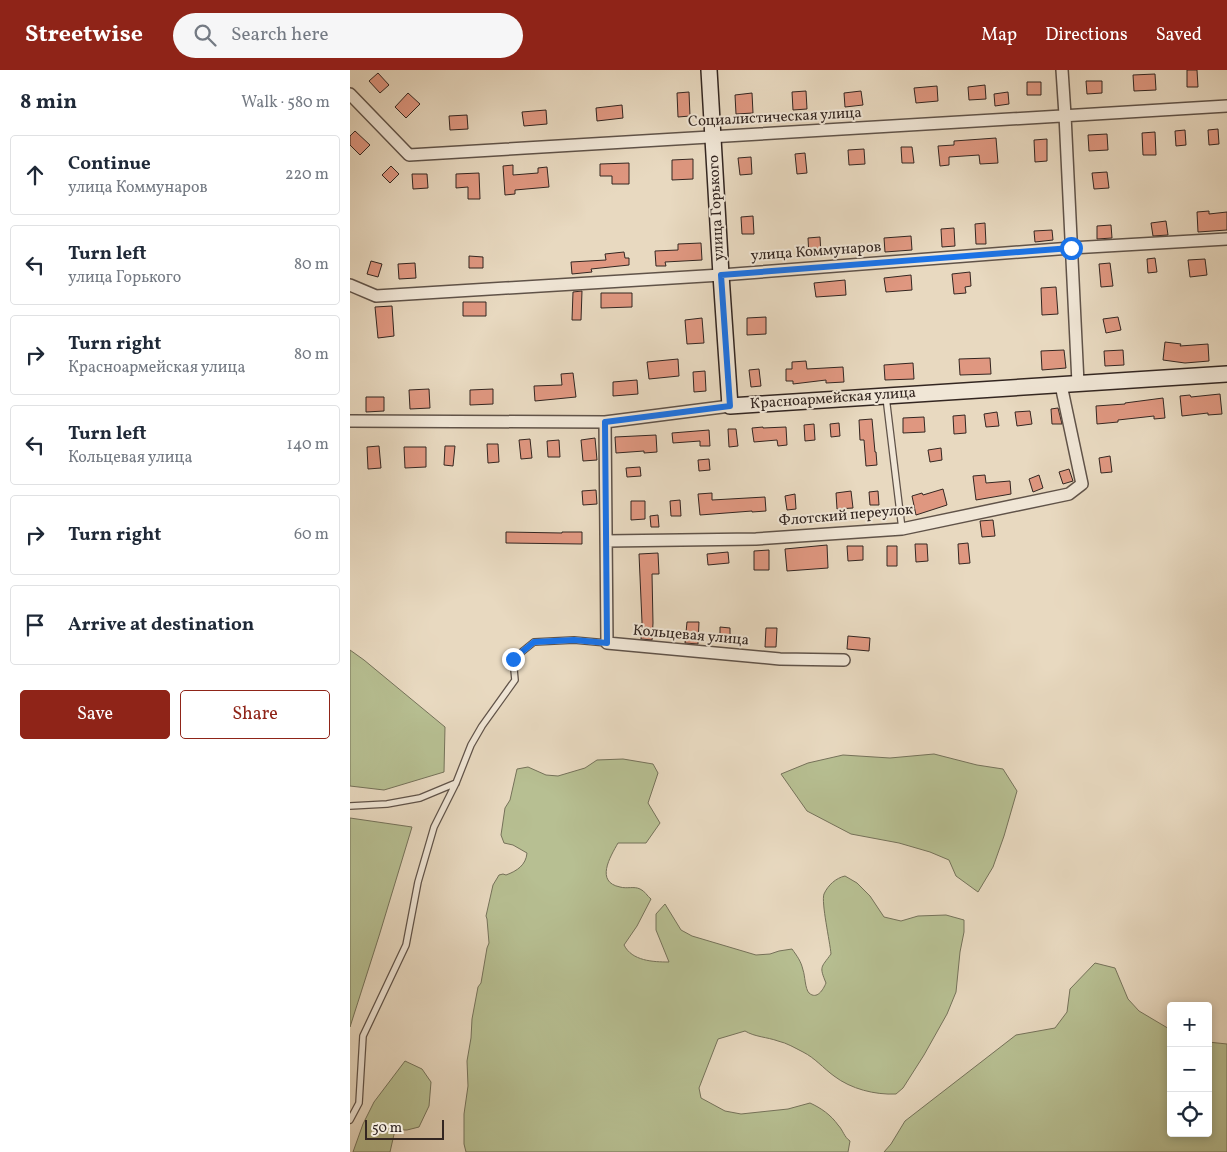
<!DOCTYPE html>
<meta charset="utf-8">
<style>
:root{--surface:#fff;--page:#f6f6f7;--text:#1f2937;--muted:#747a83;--line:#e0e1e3;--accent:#8f2418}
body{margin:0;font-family:Vollkorn,serif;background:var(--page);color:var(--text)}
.controls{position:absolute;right:15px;bottom:15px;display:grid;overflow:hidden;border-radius:5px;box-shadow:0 2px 8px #0003}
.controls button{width:45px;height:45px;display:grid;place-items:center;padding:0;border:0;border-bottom:1px solid var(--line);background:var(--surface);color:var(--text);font:25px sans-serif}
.scale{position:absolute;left:15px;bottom:12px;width:79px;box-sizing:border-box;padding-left:5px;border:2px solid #332621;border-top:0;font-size:14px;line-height:18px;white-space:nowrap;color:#332621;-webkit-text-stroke:4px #f0e6d6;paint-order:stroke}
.stop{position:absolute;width:15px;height:15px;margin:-11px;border:4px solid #1a73e8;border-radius:50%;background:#fff}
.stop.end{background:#1a73e8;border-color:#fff;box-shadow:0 1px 5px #0008}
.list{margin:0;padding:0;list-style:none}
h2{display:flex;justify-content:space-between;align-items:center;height:65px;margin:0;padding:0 20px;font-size:21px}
h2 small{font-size:16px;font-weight:400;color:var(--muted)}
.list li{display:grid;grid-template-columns:32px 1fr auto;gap:15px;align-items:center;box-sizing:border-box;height:80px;margin:0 10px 10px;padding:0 10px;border:1px solid var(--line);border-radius:5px}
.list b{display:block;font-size:19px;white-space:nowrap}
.list p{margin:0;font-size:16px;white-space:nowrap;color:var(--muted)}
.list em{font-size:16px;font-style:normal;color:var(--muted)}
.actions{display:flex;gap:10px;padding:15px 20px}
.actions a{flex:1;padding:11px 0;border:1px solid var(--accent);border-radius:5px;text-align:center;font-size:18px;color:var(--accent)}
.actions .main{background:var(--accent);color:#fff}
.icon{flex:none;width:28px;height:28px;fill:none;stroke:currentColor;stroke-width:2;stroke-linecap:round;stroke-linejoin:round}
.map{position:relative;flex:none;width:877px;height:1082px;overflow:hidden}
header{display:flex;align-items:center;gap:30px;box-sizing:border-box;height:70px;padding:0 25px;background:var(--accent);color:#fff}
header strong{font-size:24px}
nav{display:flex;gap:28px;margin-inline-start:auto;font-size:18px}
.search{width:350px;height:45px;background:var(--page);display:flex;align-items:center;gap:12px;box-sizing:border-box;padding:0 18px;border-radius:28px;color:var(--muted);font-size:19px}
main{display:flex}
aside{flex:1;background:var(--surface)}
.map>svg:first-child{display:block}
.green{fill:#b7bf92;stroke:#75725a}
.building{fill:#df9780;stroke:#332621}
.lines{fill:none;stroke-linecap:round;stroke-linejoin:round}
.lane-casing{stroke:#605349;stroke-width:8}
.street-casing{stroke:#605349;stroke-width:14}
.secondary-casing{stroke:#332621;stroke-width:18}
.lane{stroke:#f0e6d6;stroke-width:5.5}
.street{stroke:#f0e6d6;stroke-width:11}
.secondary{stroke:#f0e6d6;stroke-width:15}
.route{stroke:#1a73e8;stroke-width:6}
.labels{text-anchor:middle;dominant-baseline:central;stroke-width:4;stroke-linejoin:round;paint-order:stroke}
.street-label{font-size:15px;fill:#332621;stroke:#f0e6d6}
</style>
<header>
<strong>Streetwise</strong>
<div class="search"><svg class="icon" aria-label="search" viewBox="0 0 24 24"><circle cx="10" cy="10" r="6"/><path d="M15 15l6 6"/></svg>Search here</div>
<nav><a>Map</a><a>Directions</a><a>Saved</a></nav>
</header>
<main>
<aside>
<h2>8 min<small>Walk · 580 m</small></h2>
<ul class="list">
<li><svg class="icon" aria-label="ahead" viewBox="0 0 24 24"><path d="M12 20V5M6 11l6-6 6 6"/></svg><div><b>Continue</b><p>улица Коммунаров</p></div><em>220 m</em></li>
<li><svg class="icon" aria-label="left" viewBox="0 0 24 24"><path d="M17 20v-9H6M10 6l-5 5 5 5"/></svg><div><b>Turn left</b><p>улица Горького</p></div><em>80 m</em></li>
<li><svg class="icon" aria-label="right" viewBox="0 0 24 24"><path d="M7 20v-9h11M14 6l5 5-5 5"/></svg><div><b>Turn right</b><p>Красноармейская улица</p></div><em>80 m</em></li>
<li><svg class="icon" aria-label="left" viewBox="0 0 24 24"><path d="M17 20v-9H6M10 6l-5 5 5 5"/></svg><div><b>Turn left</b><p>Кольцевая улица</p></div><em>140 m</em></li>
<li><svg class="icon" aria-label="right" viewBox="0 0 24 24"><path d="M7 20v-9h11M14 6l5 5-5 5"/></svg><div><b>Turn right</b></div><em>60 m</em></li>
<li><svg class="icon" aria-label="arrive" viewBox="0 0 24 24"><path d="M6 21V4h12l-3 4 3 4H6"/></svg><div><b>Arrive at destination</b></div></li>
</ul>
<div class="actions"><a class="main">Save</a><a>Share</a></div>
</aside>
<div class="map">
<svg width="877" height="1082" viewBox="0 0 877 1082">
<rect width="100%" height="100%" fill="#e8d9c0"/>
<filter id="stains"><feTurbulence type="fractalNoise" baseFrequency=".004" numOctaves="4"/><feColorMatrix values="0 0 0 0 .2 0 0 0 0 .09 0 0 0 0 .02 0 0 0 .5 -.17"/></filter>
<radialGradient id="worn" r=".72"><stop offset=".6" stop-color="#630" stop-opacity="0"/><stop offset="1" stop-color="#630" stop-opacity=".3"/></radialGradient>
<!-- green -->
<path class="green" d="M0,580L14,590L95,657L94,702L34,720L0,716Z
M584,684L627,695L653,699L667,721L654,766L643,797L628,822L606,806L599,790L580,782L549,773L501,764L457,741L431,704L458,693L493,685L540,688Z
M273,689L303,694L308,703L298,733L310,753L296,773H268C260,787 245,812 270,817C277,819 284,816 290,819C295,821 297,826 301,829L287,856L274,875C282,891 303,892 319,892L306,860V844L315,834L331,860L342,866L406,885L420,884L429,881L442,879C447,886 451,891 453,900C455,905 455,919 459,923C467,930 473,920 476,913C469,896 471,898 481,884C480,872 471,832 474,824C478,815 486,808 495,806L507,813L520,826L534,847L551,851L568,846L596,845L614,850V862L610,882L606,922L597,944L574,985L553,1018L546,1024C525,1025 501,1019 484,1006C473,998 465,988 453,982C445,978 437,973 428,971C417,967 405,967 395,961L368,969L349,1018L351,1028L375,1041L391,1044L438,1039L460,1033C471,1038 481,1045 488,1055C493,1060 494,1067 500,1071L498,1082H116L114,1074V1044L118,1016L117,991L121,968L122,949L128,917L131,913L137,878L139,873L137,849L136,846L143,815L149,805L153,804L156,805C167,801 176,795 177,783L163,775L154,773L151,765L155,738L160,730L167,699L178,697L196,705L208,706L235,698L247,690Z
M0,748L62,757L29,866L0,957Z
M745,893L765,898L778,929L789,941L821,960V1063H858V972L877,974V1082H534L541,1074L555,1051L666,965L705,958L717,942L720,919Z
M55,991L72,999L81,1012L79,1036L69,1057L57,1060H45L40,1082H3L13,1054L24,1032Z"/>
<!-- building -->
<path class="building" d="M837,0H847L848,17H837Z
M28,3L39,15L30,23L19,11Z
M805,4L806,20L784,21L783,5Z
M736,11H752V23L737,24Z
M677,12H691V25H677Z
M635,15L636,29L619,30L618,17Z
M587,16L588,31L566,33L564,18Z
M456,21L457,39L443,40L442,22Z
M511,21L513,35L495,37L494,23Z
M339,22L340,46L328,47L327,23Z
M658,22L659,34L645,36L644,24Z
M58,23L70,34L56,48L45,37Z
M402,23L403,43L386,44L385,25Z
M272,35L273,48L247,51L246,38Z
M196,40L197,54L174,56L172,42Z
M117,45L118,59L100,60L99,46Z
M868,59L869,74L859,75L858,60Z
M835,60L836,75L826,76L825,61Z
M5,61L20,75L10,85L0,75V66Z
M805,62L806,85H793L792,63Z
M757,64L758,80L739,81L738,65Z
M646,68L648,93L630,94L629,85L599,87V95L590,96L588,76L604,75V71Z
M697,69V91L685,92L684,70Z
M551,77H562L564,93H552Z
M514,79L515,94L499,95L498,80Z
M455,83L457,103L447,104L445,84Z
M401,87L402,104L390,105L388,88Z
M343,89V109L322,110V90Z
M279,93V114H262V106H250V94Z
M163,95V105L188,103V98L197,97L199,117L165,120V124L155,125L153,96Z
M41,96L49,104L40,113L32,105Z
M757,102L759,118L744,119L742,103Z
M129,103L130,129H118V117L106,118V104Z
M62,104H77L78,118L63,119Z
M859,141V144L877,142V160L848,162L847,142Z
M403,146L404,164H392L391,147Z
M816,151L818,165L803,166L801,153Z
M635,153L636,174H626L625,154Z
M761,155L762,168L747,169V156Z
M604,158L605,176L592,177L591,159Z
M702,160L703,170L685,172L684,161Z
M561,166L562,180L535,182L534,168Z
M470,167L471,185L459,186L458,168Z
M351,173L352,190L315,192L316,196H306L305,181L328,180V174Z
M274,182L275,188H279V195L241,199L242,202L222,204L221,192L256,190L255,184Z
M119,186L133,187V198H119Z
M805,188L807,202L798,203L797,189Z
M855,189L857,205L840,207L838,190Z
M21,191L32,194L28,207L17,204Z
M65,193L66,208L49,209L48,194Z
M760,193L763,216L751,217L749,194Z
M620,202L621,216L615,217L616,223L604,224L602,204Z
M561,205L562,220L536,222L534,208Z
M495,210L496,225L466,227L464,213Z
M706,217L708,244L692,245L691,218Z
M232,221L231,250H222L223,222Z
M251,223H282V237L251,238Z
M113,232H136V246H113Z
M42,236L44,266L28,268L25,237Z
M416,247V264L397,265V248Z
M768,247L771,260L756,263L753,249Z
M352,248L354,273L337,274L335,250Z
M815,272L831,274L830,276L858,274L859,291L835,293L813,290Z
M714,280L716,298L692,300L691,281Z
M773,280L774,295L755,296L754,281Z
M640,288L641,304L610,305L609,289Z
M328,289L329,306L299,309L297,292Z
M456,291L457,299L493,297L494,312L476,313V310L443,314V311H436V299H442V292Z
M563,293L564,309L535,310L534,295Z
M409,299L411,316L401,317L399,300Z
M355,301L356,321L344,322L343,302Z
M223,303L226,327L185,331L184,316L212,315L211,304Z
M287,310L288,324L263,326V312Z
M79,319L80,338L60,339L59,320Z
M143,319V334L120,335V320Z
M870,324L872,344L858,345V343L832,346L830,326L840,325L841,327Z
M16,327H34V341L16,342Z
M813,328L815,348L804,349V346L768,350V352L747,354L746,336L775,334V333Z
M708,338L712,354H702L701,339Z
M680,341L682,354L667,356L665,342Z
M647,342L649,356L636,357L634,344Z
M615,345L616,363L604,364L603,346Z
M574,347L575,362L553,363V348Z
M522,349L525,382H526L527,395L516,396L514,370H510L509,350Z
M489,353L490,366L481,367L480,354Z
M464,354L465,370L455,371L454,355Z
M413,357V358L436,357L437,375L428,376L427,370L404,372L402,358Z
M378,359H386L388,376L379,377Z
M359,360L360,376H350V371L323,373L322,363Z
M306,365L307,382L294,383V381L266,383L265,367Z
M245,368L247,390L233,391L231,370Z
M180,369L182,388L171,389L169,370Z
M209,370L210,387H198L197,371Z
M137,374H148L149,392L138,393Z
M29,376L31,398L18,399L17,377Z
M95,376H105L103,396L94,395Z
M54,377H76V397L55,398Z
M591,378L592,390L580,392L578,380Z
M760,386L762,402L751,403L749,388Z
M359,389L360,400L349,401L348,390Z
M290,397L291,406L277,407L276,398Z
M719,399L723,411L713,414L709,402Z
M635,405L636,413L660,411L661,424L626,430L623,406Z
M689,405L693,418L683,422L679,409Z
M593,419L597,435L566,445L562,426L572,423L573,425Z
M246,420L247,434L233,435L232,421Z
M501,421L503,438L487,439L486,423Z
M528,421L529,435H520L519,422Z
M362,423V430L415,427L416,441L402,442V441L350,445L348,424Z
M445,424L446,439L437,440L435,426Z
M330,430L331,446H321L320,431Z
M281,431H295V449L281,450Z
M308,445L309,457H301L300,446Z
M643,450L645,466L632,467L630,451Z
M156,462L212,463V462H232V474L156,473Z
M618,473L620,493L609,494L608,474Z
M565,474H577L578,491L566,492Z
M477,475L478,498L437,501L435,479Z
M497,476H513V490L498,491Z
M537,476H547V496H537Z
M419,480V500H404V481Z
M378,482L379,493L358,495L357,484Z
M308,483L309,504H302L303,553L302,570L291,569L292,552L289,484Z
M337,552H349L348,574L335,573Z
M370,557L380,558V573H370Z
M416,558H427L426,577H415Z
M498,566L520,568L519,581L497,579Z"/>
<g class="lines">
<!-- lane casing -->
<g class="lane-casing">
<path id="lane" d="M536,327L552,459
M0,736L37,734L70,728L106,713
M0,1050L9,1033L13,966L56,875L68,812L84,757L106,713L121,675L132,656L165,610L163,589L184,572L224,570L257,573"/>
</g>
<!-- street casing -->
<g class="street-casing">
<path id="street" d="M712,0L715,45L728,313
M0,24L59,85L877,36
M0,215L26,226L371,205L721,178L877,169
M0,351L255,352L380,336
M255,352L257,573L430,589L494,590
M256,471L406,469L552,459L719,424L732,414L711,315"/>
</g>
<!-- secondary casing -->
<g class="secondary-casing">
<path id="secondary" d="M359,0L371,205L380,336L877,304"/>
</g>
<!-- lane -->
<use href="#lane" class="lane"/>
<!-- street -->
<use href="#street" class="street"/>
<!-- secondary -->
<use href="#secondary" class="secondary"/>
</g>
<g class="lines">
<!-- route -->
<path class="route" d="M163,589L184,572L224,570L257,573L255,352L380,336L371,205L721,178"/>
</g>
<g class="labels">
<!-- street labels -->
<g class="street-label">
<text transform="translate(425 48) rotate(-3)">Социалистическая улица</text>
<text transform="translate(367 138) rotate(-93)">улица Горького</text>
<text transform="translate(466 182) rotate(-4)">улица Коммунаров</text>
<text transform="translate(483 329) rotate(-4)">Красноармейская улица</text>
<text transform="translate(496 446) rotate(-5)">Флотский переулок</text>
<text transform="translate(341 566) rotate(5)">Кольцевая улица</text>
</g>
</g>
<rect width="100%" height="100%" filter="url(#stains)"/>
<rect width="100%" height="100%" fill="url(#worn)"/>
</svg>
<div class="controls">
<button>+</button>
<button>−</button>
<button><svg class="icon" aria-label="locate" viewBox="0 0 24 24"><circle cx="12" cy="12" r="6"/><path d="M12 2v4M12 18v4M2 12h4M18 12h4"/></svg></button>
</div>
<div class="scale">50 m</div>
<div class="stop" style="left:721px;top:178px"></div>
<div class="stop end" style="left:163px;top:589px"></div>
</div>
</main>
